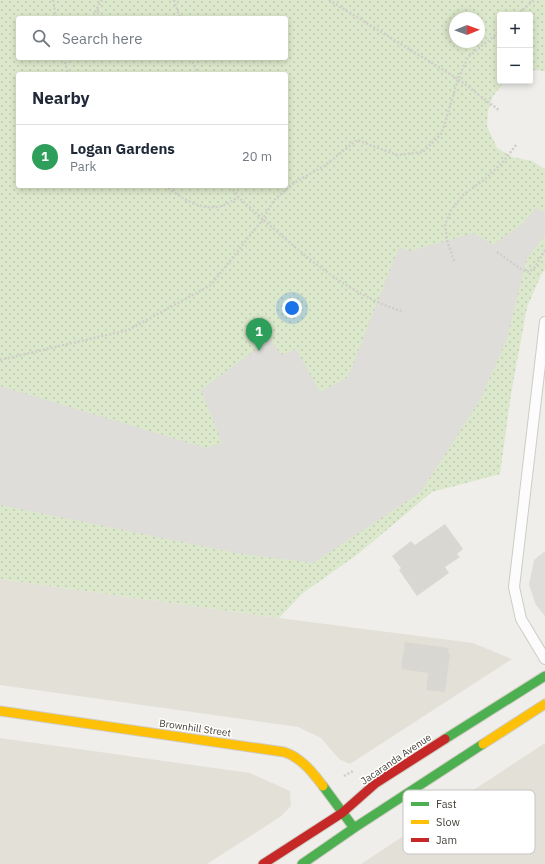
<!DOCTYPE html>
<meta charset="utf-8">
<style>
:root{--surface:#fff;--page:#f6f6f7;--text:#1f2937;--muted:#747a83;--line:#e0e1e3;--accent:#807c75}
body{margin:0;font-family:"IBM Plex Sans",sans-serif;background:var(--page);color:var(--text)}
.controls{position:absolute;right:12px;top:12px;display:grid;overflow:hidden;border-radius:4px;box-shadow:0 2px 6px #0003}
.controls button{width:36px;height:36px;display:grid;place-items:center;padding:0;border:0;border-bottom:1px solid var(--line);background:var(--surface);color:var(--text);font:20px sans-serif}
.compass{position:absolute;left:449px;top:12px;width:36px;height:36px;border-radius:50%;background:var(--surface);box-shadow:0 2px 6px #0003;rotate:89deg}
.you{position:absolute;left:292px;top:308px;width:14px;height:14px;margin:-10px;border:3px solid #fff;border-radius:50%;background:#1a73e8;box-shadow:0 0 0 6px #1a73e833}
.badge{display:grid;place-items:center;width:26px;height:26px;border-radius:50%;background:var(--accent);color:#fff;font-size:13px;font-weight:700}
.pin{position:absolute;translate:-50% -33px;filter:drop-shadow(0 1px 2px #0008)}
.pin::after{content:'';position:absolute;top:21px;width:14px;height:12px;background:inherit;clip-path:polygon(0 0,100% 0,50% 100%)}
.list{margin:0;padding:0;list-style:none}
h2{display:flex;justify-content:space-between;align-items:center;height:52px;margin:0;padding:0 16px;font-size:17px}
h2 small{font-size:13px;font-weight:400;color:var(--muted)}
.list li{display:grid;grid-template-columns:26px 1fr auto;gap:12px;align-items:center;box-sizing:border-box;height:64px;padding:0 16px;border-top:1px solid var(--line)}
.list b{display:block;font-size:15px;white-space:nowrap}
.list p{margin:0;font-size:13px;white-space:nowrap;color:var(--muted)}
.list em{font-size:13px;font-style:normal;color:var(--muted)}
.icon{flex:none;width:22px;height:22px;fill:none;stroke:currentColor;stroke-width:2;stroke-linecap:round;stroke-linejoin:round}
.map{position:relative;flex:none;width:545px;height:864px;overflow:hidden}
.search{position:absolute;background:var(--surface);box-shadow:0 2px 6px #0003;left:16px;top:16px;width:272px;height:44px;display:flex;align-items:center;gap:10px;box-sizing:border-box;padding:0 14px;border-radius:4px;color:var(--muted);font-size:15px}
.panel{position:absolute;background:var(--surface);box-shadow:0 2px 6px #0003;left:16px;top:72px;width:272px;height:116px;border-radius:4px}
.map>svg:first-child{display:block}
.residential{fill:#e3e0d7}
.park{fill:url(#park-dots);fill-rule:evenodd}
.parking{fill:#deddd9}
.building{fill:#d9d7d2}
.lines{fill:none;stroke-linecap:round;stroke-linejoin:round}
.lane-casing{stroke:#cdccc7;stroke-width:12}
.fast-casing{stroke:#cecbc1;stroke-width:11}
.slow-casing{stroke:#cecbc1;stroke-width:11}
.jam-casing{stroke:#cecbc1;stroke-width:11}
.path{stroke:#d0cecb;stroke-width:2.5;stroke-dasharray:2 2;stroke-linecap:butt}
.lane{stroke:#fdfcfc;stroke-width:10}
.fast{stroke:#4caf50;stroke-width:9}
.slow{stroke:#ffc107;stroke-width:9}
.jam{stroke:#c62828;stroke-width:9}
.labels{text-anchor:middle;dominant-baseline:central;stroke-width:3;stroke-linejoin:round;paint-order:stroke}
.street-label{font-size:10px;fill:#443f36;stroke:#fff}
.key{fill:#fff;stroke:#c7c5c3;stroke-width:1}
.key-label{font-size:11px;fill:#443f36}
</style>
<div class="map">
<svg width="545" height="864" viewBox="0 0 545 864">
<defs>
<pattern id="park-dots" width="8" height="8" patternUnits="userSpaceOnUse"><rect width="8" height="8" fill="#dce8cb"/><path d="M2 2h.1M6 6h.1" fill="none" stroke="#bec8af" stroke-width="1.8" stroke-linecap="round"/></pattern>
</defs>
<rect width="100%" height="100%" fill="#efeeea"/>
<!-- residential -->
<path class="residential" d="M0,579L279,618L473,643L512,659L350,764L339,759L321,738L298,727L0,685Z
M0,738L250,773L290,791L291,806L280,817L207,864H0Z
M545,743V864H361Z"/>
<!-- park -->
<path class="park" d="M0,0H545V71L534,70L530,71V15H500V81H505L493,96L488,111L487,126L497,148L512,157L532,161L545,169V270L542,273L527,307L511,394L500,474L432,492L358,554L303,593L279,618L0,579ZM18,18H286V58H18ZM455,18H479V42H455ZM18,74H286V186H18Z"/>
<!-- parking -->
<path class="parking" d="M536,208L545,213V235L527,259L507,339L480,400L421,492L313,563L236,553L0,505V386L206,448L222,443L201,390L270,339L281,355L296,349L320,392L348,377L399,247L411,251L473,233L493,245L521,225Z
M545,551V616L536,605L529,585L534,560Z"/>
<!-- building -->
<path class="building" d="M445,524L463,549L457,554L460,557L445,567L449,573L417,596L399,570L401,568L392,556L411,541L415,545Z
M405,642L449,648L448,653H450L445,692L426,690L428,673L401,669Z"/>
<g class="lines">
<!-- lane casing -->
<g class="lane-casing">
<path id="lane" d="M545,322L514,587L521,619L545,659"/>
</g>
<!-- fast casing -->
<g class="fast-casing">
<path id="fast" d="M445,739L545,676
M323,786L354,828
M302,864L354,828L483,744"/>
</g>
<!-- slow casing -->
<g class="slow-casing">
<path id="slow" d="M0,711L284,752C301,757 313,773 323,786
M483,744L545,704"/>
</g>
<!-- jam casing -->
<g class="jam-casing">
<path id="jam" d="M263,864L342,813L376,783L445,739"/>
</g>
<!-- path -->
<path class="path" d="M53,0L56,18
M102,0L95,12L103,14
M174,0L180,18
M329,0L458,79L500,111
M517,15L534,0
M64,58L68,74
M191,58L198,74
M165,186C182,198 202,213 224,205C228,204 233,200 238,197C288,241 339,292 404,312
M231,186L238,197
M497,252L522,270L529,272L535,267L545,250
M454,261L447,240L445,224L452,209L463,195L484,180L503,162L516,145
M0,360L128,330L211,285L263,219L274,200L294,183L324,166L357,140L397,155L423,152L442,133L458,79L468,57L500,31
M344,776L353,771"/>
<!-- lane -->
<use href="#lane" class="lane"/>
<!-- fast -->
<use href="#fast" class="fast"/>
<!-- slow -->
<use href="#slow" class="slow"/>
<!-- jam -->
<use href="#jam" class="jam"/>
</g>
<g class="labels">
<!-- street labels -->
<g class="street-label">
<text transform="translate(195 728) rotate(8)">Brownhill Street</text>
<text transform="translate(396 759) rotate(-34)">Jacaranda Avenue</text>
</g>
</g>
<!-- legend -->
<rect x="403" y="790" width="132" height="64" rx="6" class="key"/>
<rect x="411" y="802" width="18" height="4" fill="#4caf50"/>
<rect x="411" y="820" width="18" height="4" fill="#ffc107"/>
<rect x="411" y="838" width="18" height="4" fill="#c62828"/>
<g class="key-label">
<text x="436" y="808">Fast</text>
<text x="436" y="826">Slow</text>
<text x="436" y="844">Jam</text>
</g>
</svg>
<div class="controls">
<button>+</button>
<button>−</button>
</div>
<svg class="compass" viewBox="-18 -18 36 36"><path d="M0-13l5 13h-10z" fill="#e53935"/><path d="M0 13l5-13h-10z" fill="#747a83"/></svg>
<div class="you"></div>
<div class="pin badge" style="left:259px;top:351px;background:#2e9e5b">1</div>
<div class="search"><svg class="icon" aria-label="search" viewBox="0 0 24 24"><circle cx="10" cy="10" r="6"/><path d="M15 15l6 6"/></svg>Search here</div>
<section class="panel">
<h2>Nearby<small></small></h2>
<ul class="list">
<li><span class="badge" style="background:#2e9e5b">1</span><div><b>Logan Gardens</b><p>Park</p></div><em>20 m</em></li>
</ul>
</section>
</div>
